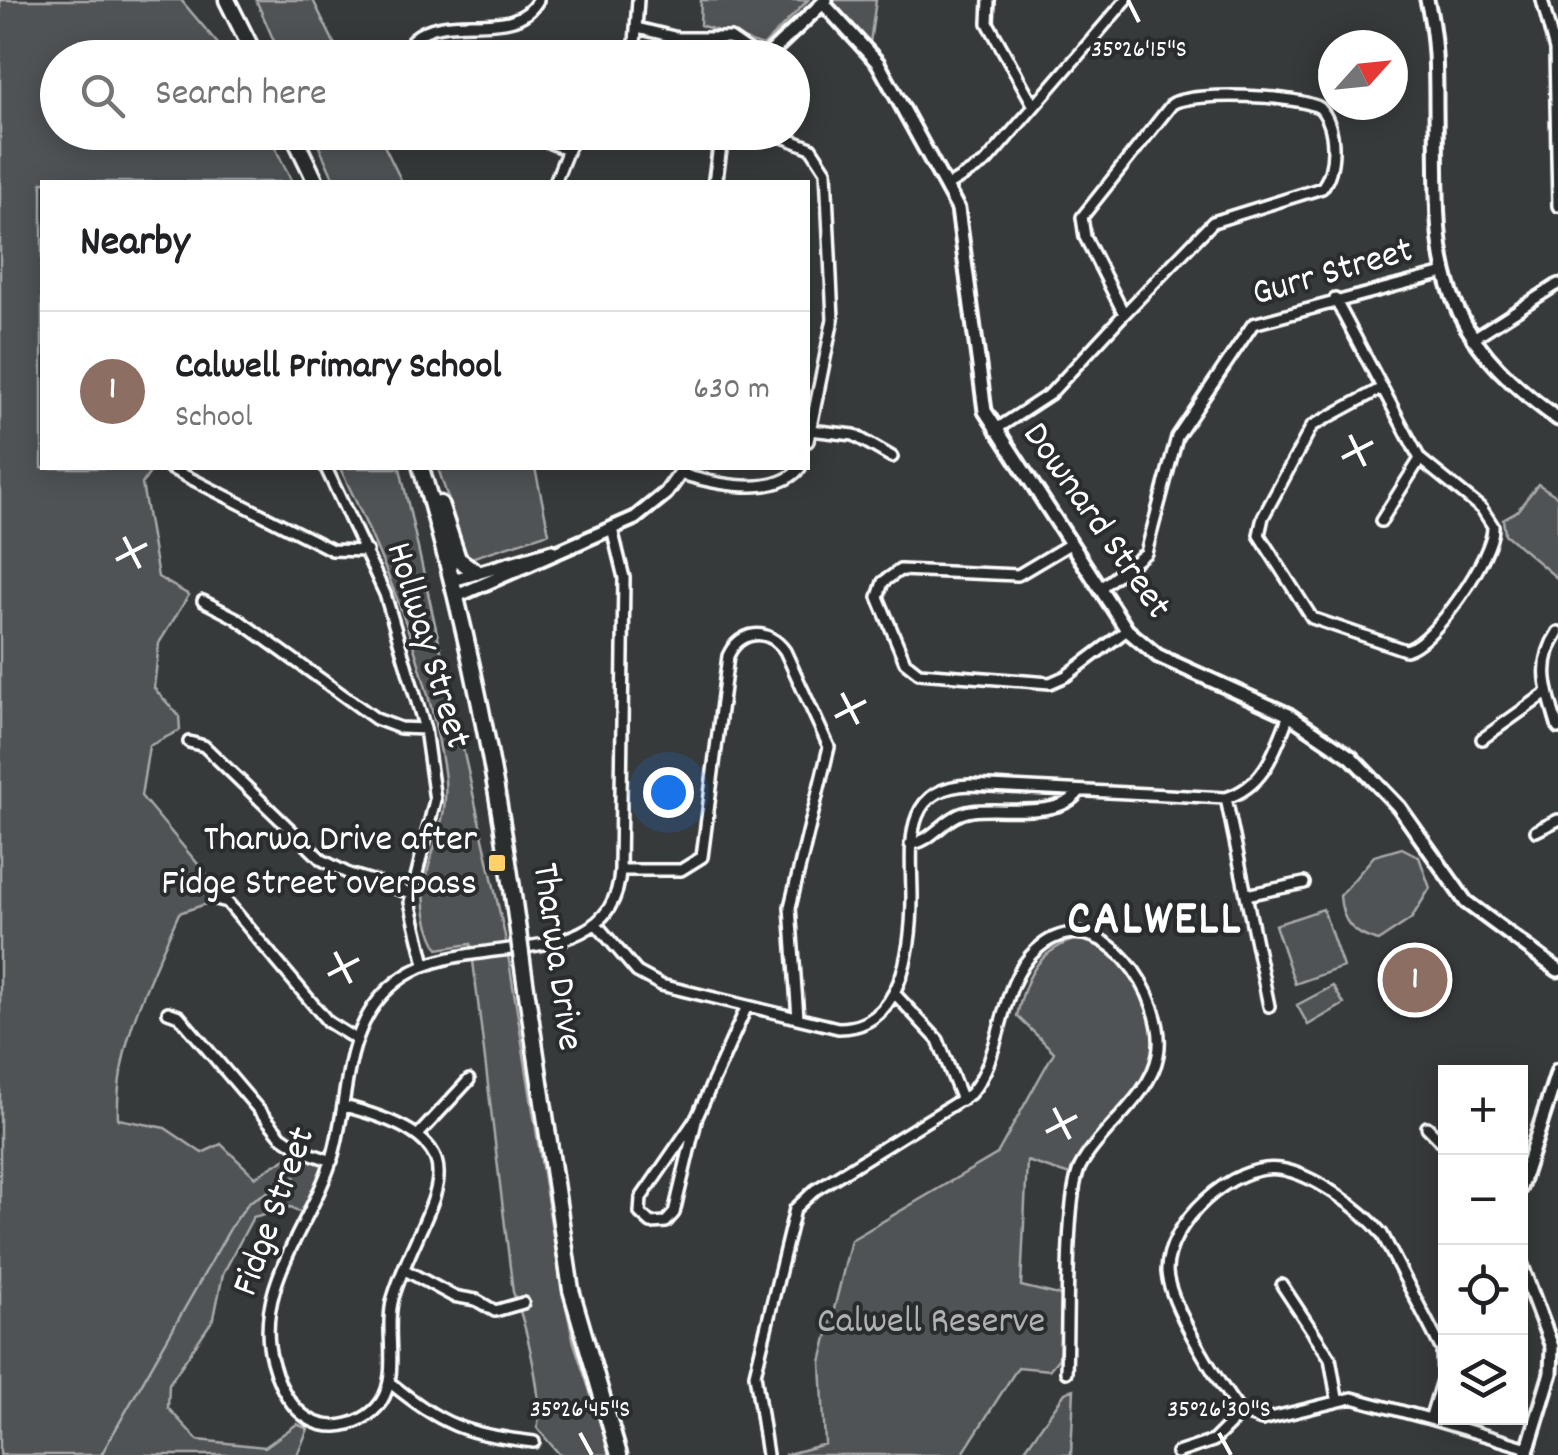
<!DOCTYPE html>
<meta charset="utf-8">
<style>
:root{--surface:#fff;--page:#f2f2f2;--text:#202124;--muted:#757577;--line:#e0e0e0;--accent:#db2777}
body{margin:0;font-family:Dekko,sans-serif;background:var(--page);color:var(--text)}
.controls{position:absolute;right:30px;bottom:30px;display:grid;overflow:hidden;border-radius:0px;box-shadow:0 5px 25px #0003}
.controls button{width:90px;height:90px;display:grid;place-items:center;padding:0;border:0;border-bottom:2px solid var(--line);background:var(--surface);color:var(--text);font:50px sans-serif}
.compass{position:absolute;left:1318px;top:30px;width:90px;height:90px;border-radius:50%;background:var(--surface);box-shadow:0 5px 25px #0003;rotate:63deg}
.you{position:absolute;left:668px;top:792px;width:35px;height:35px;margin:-25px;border:8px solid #fff;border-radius:50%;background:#1a73e8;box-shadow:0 0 0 15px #1a73e833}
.badge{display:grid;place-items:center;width:65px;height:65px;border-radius:50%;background:var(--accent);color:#fff;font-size:32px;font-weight:700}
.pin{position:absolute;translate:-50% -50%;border:5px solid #fff;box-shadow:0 2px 10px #0006}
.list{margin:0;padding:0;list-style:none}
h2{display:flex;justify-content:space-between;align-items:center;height:130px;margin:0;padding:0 40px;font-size:42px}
h2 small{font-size:32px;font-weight:400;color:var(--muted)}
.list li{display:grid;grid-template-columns:65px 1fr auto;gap:30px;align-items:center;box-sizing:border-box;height:160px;padding:0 40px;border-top:2px solid var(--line)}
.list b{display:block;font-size:38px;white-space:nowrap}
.list p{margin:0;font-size:32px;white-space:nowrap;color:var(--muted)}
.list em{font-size:32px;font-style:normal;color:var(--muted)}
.icon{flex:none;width:55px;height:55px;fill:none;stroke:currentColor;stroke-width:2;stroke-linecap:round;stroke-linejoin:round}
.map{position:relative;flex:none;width:1558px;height:1455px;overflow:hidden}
.search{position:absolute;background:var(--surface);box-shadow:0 5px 25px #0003;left:40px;top:40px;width:770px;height:110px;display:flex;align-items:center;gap:25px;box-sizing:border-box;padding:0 35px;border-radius:55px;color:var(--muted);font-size:38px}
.panel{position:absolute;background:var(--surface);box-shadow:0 5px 25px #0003;left:40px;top:180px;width:770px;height:290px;border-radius:0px}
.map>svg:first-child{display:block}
.green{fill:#505354;stroke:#a8a9aa;stroke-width:2.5}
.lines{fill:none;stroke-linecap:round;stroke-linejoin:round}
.stream{stroke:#adaeaf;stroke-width:2.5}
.minor-casing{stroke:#fff;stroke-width:16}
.tertiary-casing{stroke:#fff;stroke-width:19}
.primary-casing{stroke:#fff;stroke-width:21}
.minor{stroke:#2a2d2e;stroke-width:9}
.tertiary{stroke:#2a2d2e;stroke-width:11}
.primary{stroke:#2a2d2e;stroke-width:14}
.primary-bridge-casing{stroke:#fff;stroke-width:21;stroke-linecap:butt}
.primary-bridge{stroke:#2a2d2e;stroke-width:14}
.ticks{fill:none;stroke:#fff;stroke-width:4}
.poi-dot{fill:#ffd166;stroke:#2a2d2e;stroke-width:4}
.labels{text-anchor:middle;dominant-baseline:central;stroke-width:8;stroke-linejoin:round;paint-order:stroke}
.street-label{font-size:38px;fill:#fff;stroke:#2a2d2e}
.poi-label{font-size:38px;fill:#fff;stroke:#2a2d2e;text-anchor:end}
.park-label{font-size:38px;fill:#b0b2b2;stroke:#2a2d2e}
.district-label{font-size:48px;font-weight:bold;letter-spacing:2.5px;fill:#fff;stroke:#2a2d2e}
.ticks-label{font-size:25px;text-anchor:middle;fill:#fff;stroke:#2a2d2e;stroke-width:8;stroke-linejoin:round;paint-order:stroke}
</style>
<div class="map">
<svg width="1558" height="1455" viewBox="0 0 1558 1455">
<rect width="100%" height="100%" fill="#373a3b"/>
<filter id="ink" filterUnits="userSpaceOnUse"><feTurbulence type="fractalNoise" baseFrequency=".01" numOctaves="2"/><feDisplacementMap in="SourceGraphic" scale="20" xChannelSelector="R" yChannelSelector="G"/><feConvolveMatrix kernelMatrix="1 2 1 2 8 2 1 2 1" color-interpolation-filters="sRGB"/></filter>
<g filter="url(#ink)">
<!-- green -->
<path class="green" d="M0,0H181L229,57L58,58V132L268,133L292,182H42V468H153L142,484L158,577L189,595L159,643L154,688L179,716L180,730L149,746L141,796L208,876L206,904L179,913C150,980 115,1044 118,1119L165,1128L202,1153L221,1144L255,1177L298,1151L328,1163L305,1215L291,1207L253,1217L223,1274L214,1318L169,1384L168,1408L198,1440L265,1447L297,1424L308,1429L297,1455H0Z
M256,0H313L341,57H281Z
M701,0H808L763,46L700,25Z
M823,0H876L870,43Z
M313,133H378L402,182H335Z
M340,468H400L505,936L560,1279L574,1343L611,1455H560L537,1428C545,1400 525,1321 513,1292L471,944L438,949C400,876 455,841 444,771C428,667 386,562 340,468Z
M438,468H535L549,533L468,559Z
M1538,484L1558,497V579L1505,534L1503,519L1517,511Z
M1402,848L1419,857L1430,888L1411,919L1378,941C1352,934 1342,922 1340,896L1374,856Z
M1323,909L1343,967L1295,984L1275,925Z
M1073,940C1103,940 1121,951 1134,979C1141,994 1152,1012 1156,1029C1164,1067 1096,1145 1070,1175L1027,1161L1021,1286L1063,1296L1059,1358L1049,1370L1018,1367L962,1455H784L825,1444L821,1362L851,1240L997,1154L1054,1052L1017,1016C1025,979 1036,953 1073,940Z
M1333,986L1344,1004L1308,1025L1297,1005Z
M1074,1389L1071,1455H1021L1065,1393Z"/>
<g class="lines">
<!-- stream -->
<path class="stream" d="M101,1455L231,1227L249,1202L295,1177"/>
<!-- minor casing -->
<g class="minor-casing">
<path id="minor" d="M989,0L988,23L1034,106
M1542,0L1555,50L1558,206
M637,28L678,38H730L759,58
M409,58L413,39C447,8 514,43 538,0
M634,58L638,0
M524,132L565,149
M770,132L811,148L826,171L833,319L808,441
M555,182L575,132
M947,186L986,162L1126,0
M1335,299L1420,459L1482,509L1493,526C1495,554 1433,646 1405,650L1312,618L1259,535L1263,517L1312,426L1382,388
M1472,339L1558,284
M810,430L854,435L892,457
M995,430L1050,394L1124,314L1085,237L1082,217L1172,104C1193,91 1299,95 1320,108C1337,127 1337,168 1322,188L1213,222L1124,314
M170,468L332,550L367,551
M326,468L385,594L425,729L435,800L410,902L425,964
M681,474C715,484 775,498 800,468
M1381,521L1420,459
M1070,544L1018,575L900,570L883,582L878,597L905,662L919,673L1050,683L1066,676L1127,630
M1099,589L1146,553L1177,437L1253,324L1444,273
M203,601L236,618L376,719L400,728L425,729
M1558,632C1536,665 1548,693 1558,728
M1482,739L1548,692
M189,742L204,746L322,860L349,874L411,893
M1226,798L1269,1006
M1536,831L1558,820
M910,844C934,842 945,814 972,811C1003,807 1059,819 1079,792
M620,870H681L702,857L728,656C740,630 768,627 785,651L829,747L790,907L798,1018
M1246,895L1304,883
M215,899L227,902L328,1022L357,1040
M597,925L637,972L661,985L838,1028C902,1029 912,947 912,897C912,849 900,787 970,785L1226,798C1265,786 1275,750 1289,715
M895,994L938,1040L962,1100
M168,1012L179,1016L281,1136L303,1151L332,1161
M344,1106C498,1146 424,1198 393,1298C384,1331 400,1373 381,1402C371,1417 353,1425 336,1426C300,1427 280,1392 272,1361C252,1286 313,1223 333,1155C345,1114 344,1068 361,1029C370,1008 384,990 403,977C469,930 615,976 620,870L624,578L612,529
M697,1117L674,1213L666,1222L651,1223L640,1213L641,1198L697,1117L747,1006
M1427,1127L1446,1146
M418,1135L469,1080
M405,1270L453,1296L476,1300L495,1311L523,1303
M1282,1285L1330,1358L1337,1398
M389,1382C445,1427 463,1433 534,1442
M1430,1419L1352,1398L1262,1420L1241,1413C1220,1385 1169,1305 1167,1272C1166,1224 1233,1162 1280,1169C1313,1174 1362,1209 1382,1234L1442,1350L1443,1377L1430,1419L1528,1448
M1177,1453L1213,1441L1241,1413
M767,1455L755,1374L795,1209L815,1190L970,1094C1005,1055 997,985 1036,950C1100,892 1169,999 1158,1055C1150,1098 1100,1129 1080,1167C1065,1197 1068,1330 1066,1372"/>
</g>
<!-- tertiary casing -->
<g class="tertiary-casing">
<path id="tertiary" d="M1427,0C1436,35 1436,70 1436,106C1438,255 1425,324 1558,419
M823,3L878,63L958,209L985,411L1127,630L1158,656L1289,715L1351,757L1399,807L1466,902L1558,970
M765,58L826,0
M715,182L722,132
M453,580L552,551
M457,596L635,518L666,493L684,468
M1520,1188L1558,1070
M1520,1262L1552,1347L1551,1373L1526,1455"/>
</g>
<!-- primary casing -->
<g class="primary-casing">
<path id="primary" d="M227,0L256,58
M292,132L316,182
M421,468C466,619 497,774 518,931
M440,504L458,559L476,572
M522,961L571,1290L619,1455"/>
</g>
<!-- minor -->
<use href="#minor" class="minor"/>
<!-- tertiary -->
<use href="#tertiary" class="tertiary"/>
<!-- primary -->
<use href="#primary" class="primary"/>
<!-- primary-bridge casing -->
<g class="primary-bridge-casing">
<path id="primary-bridge" d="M518,931L522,961"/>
</g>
<!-- primary-bridge -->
<use href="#primary-bridge" class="primary-bridge"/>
</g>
</g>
<!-- ticks -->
<path class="ticks" d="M1128,0L1139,22M1350,435L1365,466M1342,458L1373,442M124,537L140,568M116,560L147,544M842,693L858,724M835,717L866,701M335,952L351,983M328,975L359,959M1054,1108L1070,1139M1046,1132L1077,1116M580,1433L592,1455M1219,1433L1231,1455"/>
<!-- markers -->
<rect class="poi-dot" x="487" y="853" width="20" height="20" rx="5"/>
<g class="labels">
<!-- street labels -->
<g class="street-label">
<text transform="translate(1333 274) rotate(-16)">Gurr Street</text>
<text transform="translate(1095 522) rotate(55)">Downard Street</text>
<text transform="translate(426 646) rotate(73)">Hollway Street</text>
<text transform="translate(555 957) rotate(82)">Tharwa Drive</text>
<text transform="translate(276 1212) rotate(-70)">Fidge Street</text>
</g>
<!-- poi labels -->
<g class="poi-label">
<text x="477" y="841">Tharwa Drive after<tspan x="477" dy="44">Fidge Street overpass</tspan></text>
</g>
<!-- park labels -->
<g class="park-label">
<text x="931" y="1323">Calwell Reserve</text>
</g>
<!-- district labels -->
<g class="district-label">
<text x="1155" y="922">CALWELL</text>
</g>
</g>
<g class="ticks-label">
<text x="1139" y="56">35°26'15"S</text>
<text x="580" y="1416">35°26'45"S</text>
<text x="1219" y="1416">35°26'30"S</text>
</g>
</svg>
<div class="controls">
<button>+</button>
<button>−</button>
<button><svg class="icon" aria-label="locate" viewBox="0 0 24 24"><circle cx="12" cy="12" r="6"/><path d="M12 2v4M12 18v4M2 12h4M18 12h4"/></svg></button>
<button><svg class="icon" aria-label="layers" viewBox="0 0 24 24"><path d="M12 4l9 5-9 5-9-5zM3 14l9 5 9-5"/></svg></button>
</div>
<svg class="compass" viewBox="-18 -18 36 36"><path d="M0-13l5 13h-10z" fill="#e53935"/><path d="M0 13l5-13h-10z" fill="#757577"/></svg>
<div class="you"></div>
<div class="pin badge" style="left:1415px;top:980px;background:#8d6e63">1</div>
<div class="search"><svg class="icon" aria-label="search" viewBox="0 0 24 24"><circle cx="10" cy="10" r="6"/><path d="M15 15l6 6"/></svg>Search here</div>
<section class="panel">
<h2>Nearby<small></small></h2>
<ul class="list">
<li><span class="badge" style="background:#8d6e63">1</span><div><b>Calwell Primary School</b><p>School</p></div><em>630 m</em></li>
</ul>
</section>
</div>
